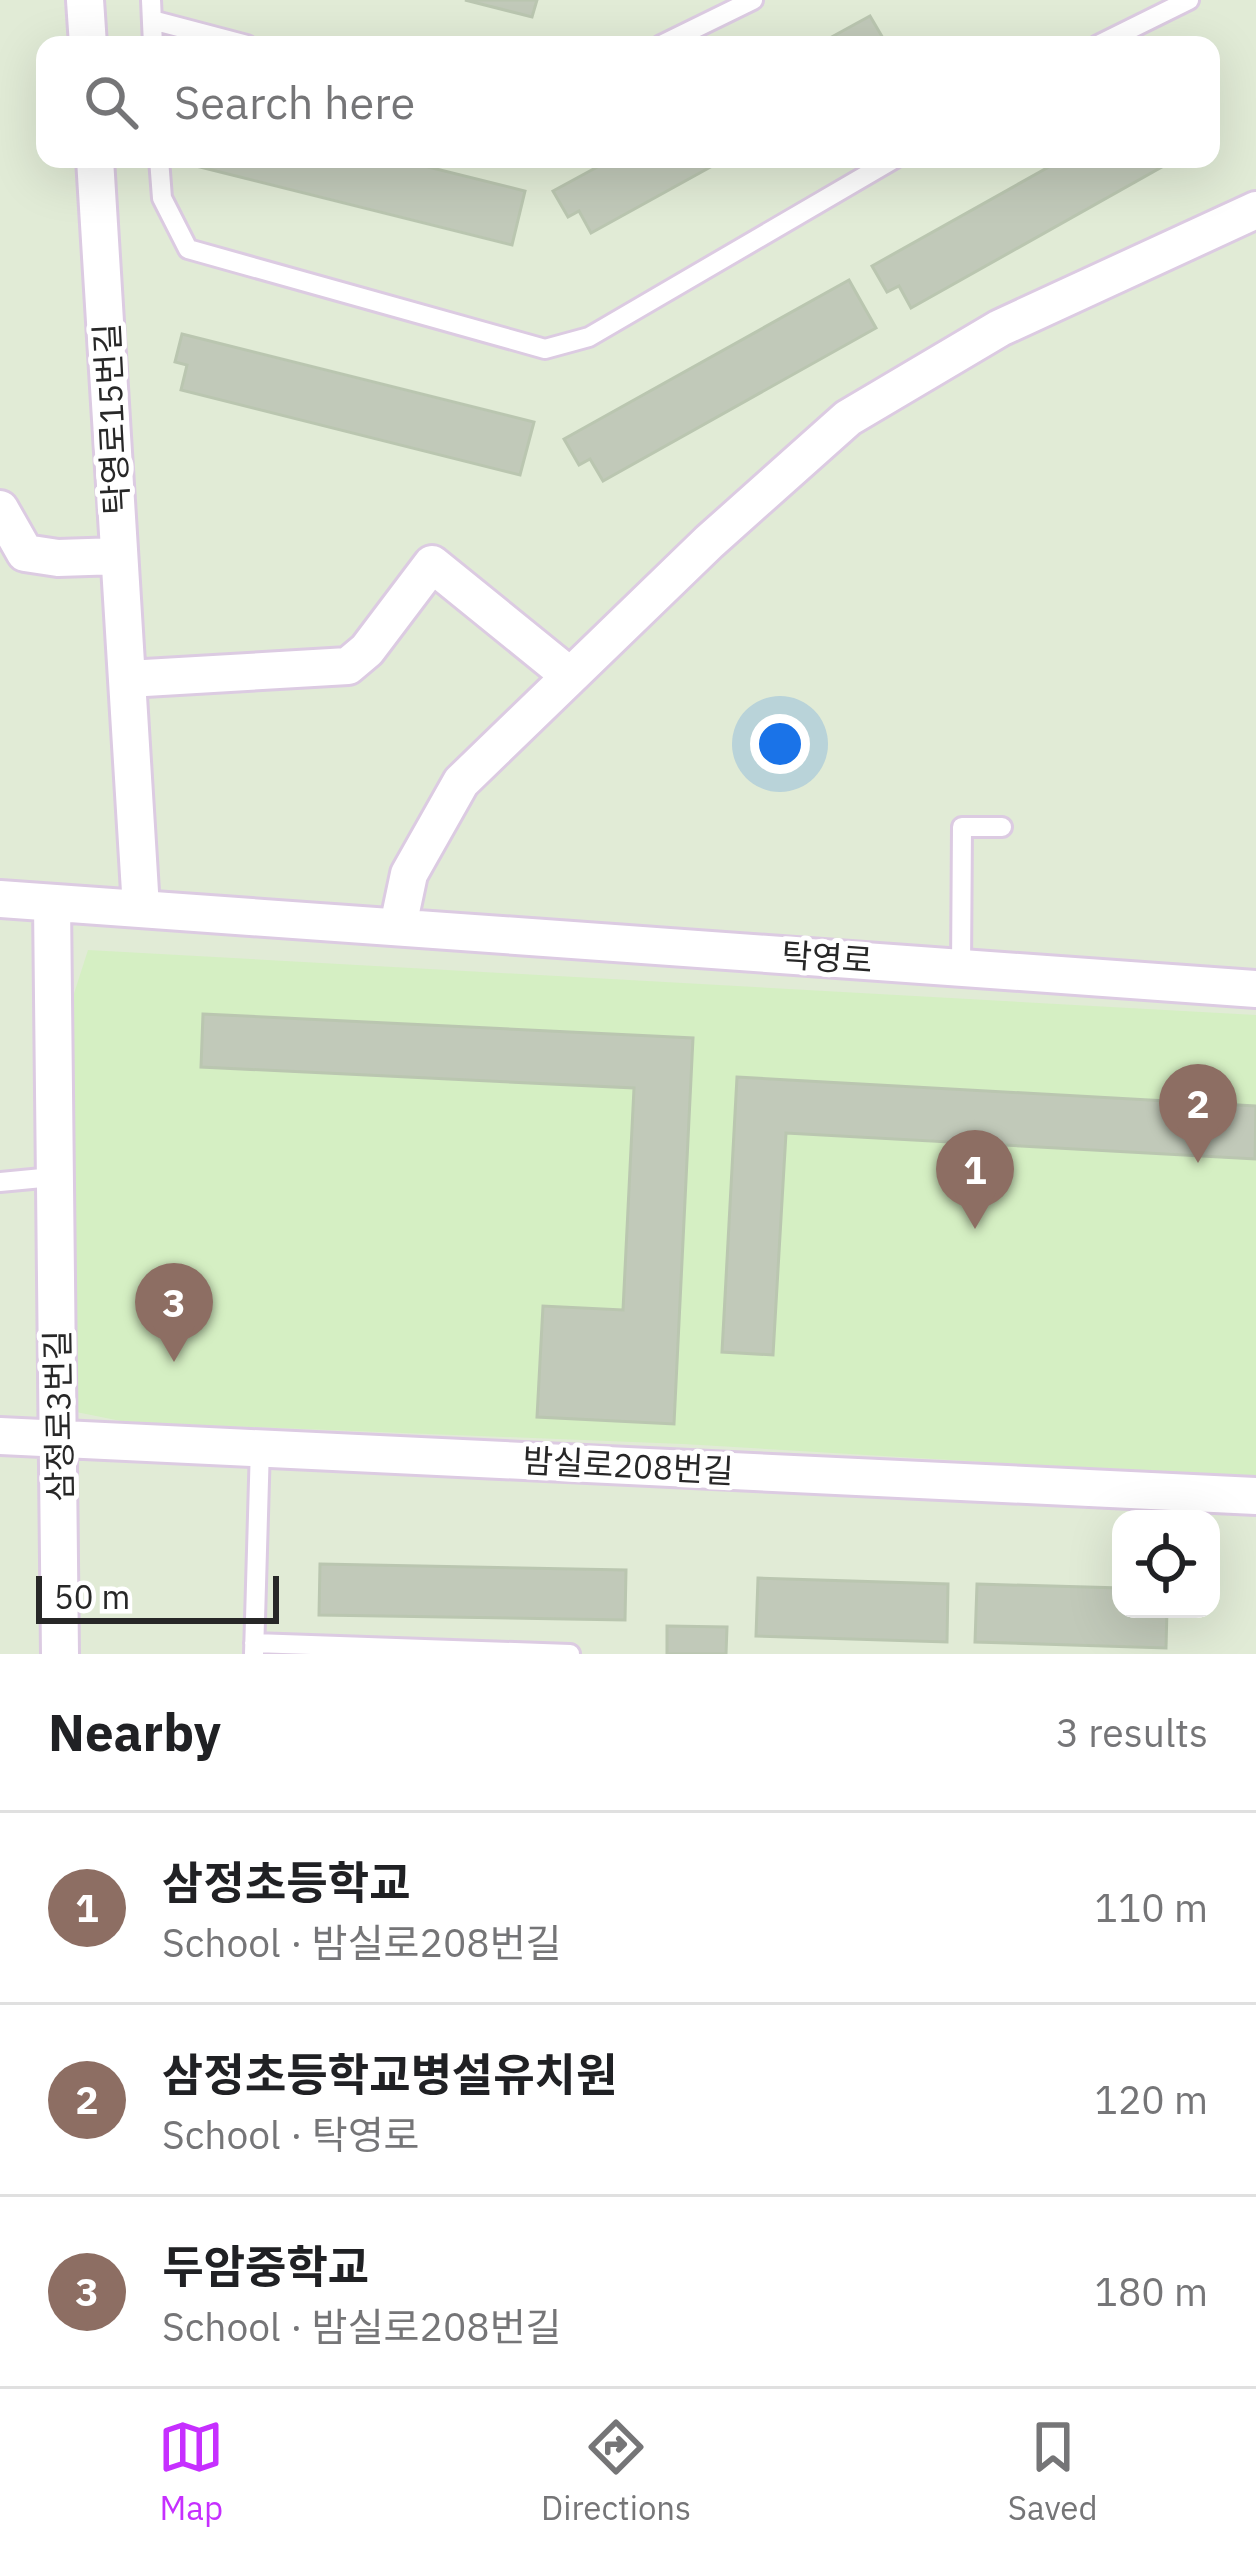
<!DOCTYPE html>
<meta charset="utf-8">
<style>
:root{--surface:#fff;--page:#f2f2f2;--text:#202124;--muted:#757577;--line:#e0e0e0;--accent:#c62fff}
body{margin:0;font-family:"IBM Plex Sans","Noto Sans KR",sans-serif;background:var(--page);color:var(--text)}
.controls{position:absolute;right:36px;bottom:36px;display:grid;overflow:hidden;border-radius:24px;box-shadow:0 12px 48px #0002}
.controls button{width:108px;height:108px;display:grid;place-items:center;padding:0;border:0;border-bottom:3px solid var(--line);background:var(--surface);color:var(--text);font:60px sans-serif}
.scale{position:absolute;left:36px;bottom:30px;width:243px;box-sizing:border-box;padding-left:12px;border:6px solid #272727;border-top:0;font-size:33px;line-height:42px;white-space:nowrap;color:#272727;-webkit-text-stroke:9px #fff;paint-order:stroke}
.you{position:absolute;left:780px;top:744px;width:42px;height:42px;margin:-30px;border:9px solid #fff;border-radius:50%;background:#1a73e8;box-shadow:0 0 0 18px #1a73e833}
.badge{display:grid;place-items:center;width:78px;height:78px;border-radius:50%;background:var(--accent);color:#fff;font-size:39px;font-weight:700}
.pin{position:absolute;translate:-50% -99px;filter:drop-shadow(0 3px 6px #0008)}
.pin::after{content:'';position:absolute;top:63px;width:42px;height:36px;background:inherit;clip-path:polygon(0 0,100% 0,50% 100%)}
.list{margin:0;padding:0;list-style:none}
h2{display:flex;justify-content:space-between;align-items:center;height:156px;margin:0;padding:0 48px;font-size:51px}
h2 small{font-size:39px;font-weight:400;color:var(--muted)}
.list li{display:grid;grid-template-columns:78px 1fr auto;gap:36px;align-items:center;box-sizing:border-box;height:192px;padding:0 48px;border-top:3px solid var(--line)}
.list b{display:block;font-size:45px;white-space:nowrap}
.list p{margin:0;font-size:39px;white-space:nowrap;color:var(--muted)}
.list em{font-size:39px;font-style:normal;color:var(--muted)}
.icon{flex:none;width:66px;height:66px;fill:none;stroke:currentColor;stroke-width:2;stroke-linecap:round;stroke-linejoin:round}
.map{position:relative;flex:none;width:1256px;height:1654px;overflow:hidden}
.search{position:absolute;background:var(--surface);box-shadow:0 12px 48px #0002;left:36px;right:36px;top:36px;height:132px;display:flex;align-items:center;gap:30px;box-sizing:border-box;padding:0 42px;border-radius:24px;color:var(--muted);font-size:45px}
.sheet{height:732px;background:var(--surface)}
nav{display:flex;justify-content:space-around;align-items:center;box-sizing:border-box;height:168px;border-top:3px solid var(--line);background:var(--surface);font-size:33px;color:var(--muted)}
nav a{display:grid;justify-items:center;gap:6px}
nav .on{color:var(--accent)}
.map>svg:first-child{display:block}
.education{fill:#d5efc3}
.building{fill:#c1c9b9;stroke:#bac6b0;stroke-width:3}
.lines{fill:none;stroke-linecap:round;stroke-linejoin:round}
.service-casing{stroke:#dccbe2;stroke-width:24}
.minor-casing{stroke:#dccbe2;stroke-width:42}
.service{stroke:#fff;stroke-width:18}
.minor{stroke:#fff;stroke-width:36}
.labels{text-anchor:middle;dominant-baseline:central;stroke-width:10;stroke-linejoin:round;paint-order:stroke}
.street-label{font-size:33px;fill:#272727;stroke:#fff}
</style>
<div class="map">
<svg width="1256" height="1654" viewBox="0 0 1256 1654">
<rect width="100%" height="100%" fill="#e1ebd6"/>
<!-- education -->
<path class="education" d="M88,950L1256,1015V1478L683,1444L126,1422L76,1412L69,1009Z"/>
<!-- building -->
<path class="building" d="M465,0H537L532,17Z
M870,16L887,45H817Z
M396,159L525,191L512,245L172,160Z
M612,159H725L591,233L579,211L568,217L553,191Z
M1063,159H1176L911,308L899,286L887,292L872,266Z
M849,280L876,328L603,481L590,459L579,465L564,439Z
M182,334L534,422L520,475L181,390L187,365L175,362Z
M203,1014L693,1038L674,1424L537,1417L543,1306L623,1310L634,1088L201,1067Z
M737,1077L1256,1106L1255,1159L786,1133L773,1355L722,1352Z
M320,1564L626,1570L625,1620L319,1615Z
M758,1578L948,1584L947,1642L756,1636Z
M977,1584L1121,1588V1609H1167L1166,1648L975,1642Z
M667,1626L727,1627L726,1654H667Z"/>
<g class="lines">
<!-- service casing -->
<g class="service-casing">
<path id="service" d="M151,0L153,45
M152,20L247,45
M661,45L753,0
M1098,45L1189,0
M159,159L162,198L188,249L545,349L589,337L894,159
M961,967L962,827H1002
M0,1182L53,1177
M254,1643L570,1654
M254,1654L260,1446"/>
</g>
<!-- minor casing -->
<g class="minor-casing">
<path id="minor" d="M85,0L88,45
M95,159L141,908
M0,509L25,553L58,558L119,556
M128,679L348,666L367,650L432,564L570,676
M0,899L1256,989
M52,903L60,1654
M398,926L409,874L461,782L709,542L848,418L1000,328L1256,210
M0,1436L1256,1496"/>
</g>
<!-- service -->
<use href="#service" class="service"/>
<!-- minor -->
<use href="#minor" class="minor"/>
</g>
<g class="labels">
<!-- street labels -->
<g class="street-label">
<text transform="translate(111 419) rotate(-93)">탁영로15번길</text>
<text transform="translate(827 957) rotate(4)">탁영로</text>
<text transform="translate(58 1416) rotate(-91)">삼정로3번길</text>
<text transform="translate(628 1465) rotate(3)">밤실로208번길</text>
</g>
</g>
</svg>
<div class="controls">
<button><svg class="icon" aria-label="locate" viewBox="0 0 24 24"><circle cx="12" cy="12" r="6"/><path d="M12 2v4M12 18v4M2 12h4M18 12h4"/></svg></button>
</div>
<div class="scale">50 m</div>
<div class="you"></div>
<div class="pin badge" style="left:975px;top:1229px;background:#8d6e63">1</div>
<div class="pin badge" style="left:1198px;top:1163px;background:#8d6e63">2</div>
<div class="pin badge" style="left:174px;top:1362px;background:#8d6e63">3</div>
<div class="search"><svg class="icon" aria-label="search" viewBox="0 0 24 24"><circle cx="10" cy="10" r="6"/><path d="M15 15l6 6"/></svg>Search here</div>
</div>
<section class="sheet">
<h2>Nearby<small>3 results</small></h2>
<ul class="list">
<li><span class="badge" style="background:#8d6e63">1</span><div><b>삼정초등학교</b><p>School · 밤실로208번길</p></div><em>110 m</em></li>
<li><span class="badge" style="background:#8d6e63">2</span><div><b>삼정초등학교병설유치원</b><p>School · 탁영로</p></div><em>120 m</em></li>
<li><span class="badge" style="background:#8d6e63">3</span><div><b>두암중학교</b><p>School · 밤실로208번길</p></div><em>180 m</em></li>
</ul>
</section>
<nav>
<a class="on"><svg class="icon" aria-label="map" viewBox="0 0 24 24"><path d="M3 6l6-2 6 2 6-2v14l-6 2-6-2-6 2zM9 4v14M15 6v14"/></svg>Map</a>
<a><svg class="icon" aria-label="directions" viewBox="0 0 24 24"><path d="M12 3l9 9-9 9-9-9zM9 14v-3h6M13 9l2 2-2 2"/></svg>Directions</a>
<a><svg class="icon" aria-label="saved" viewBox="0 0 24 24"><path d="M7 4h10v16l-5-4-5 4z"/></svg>Saved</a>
</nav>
